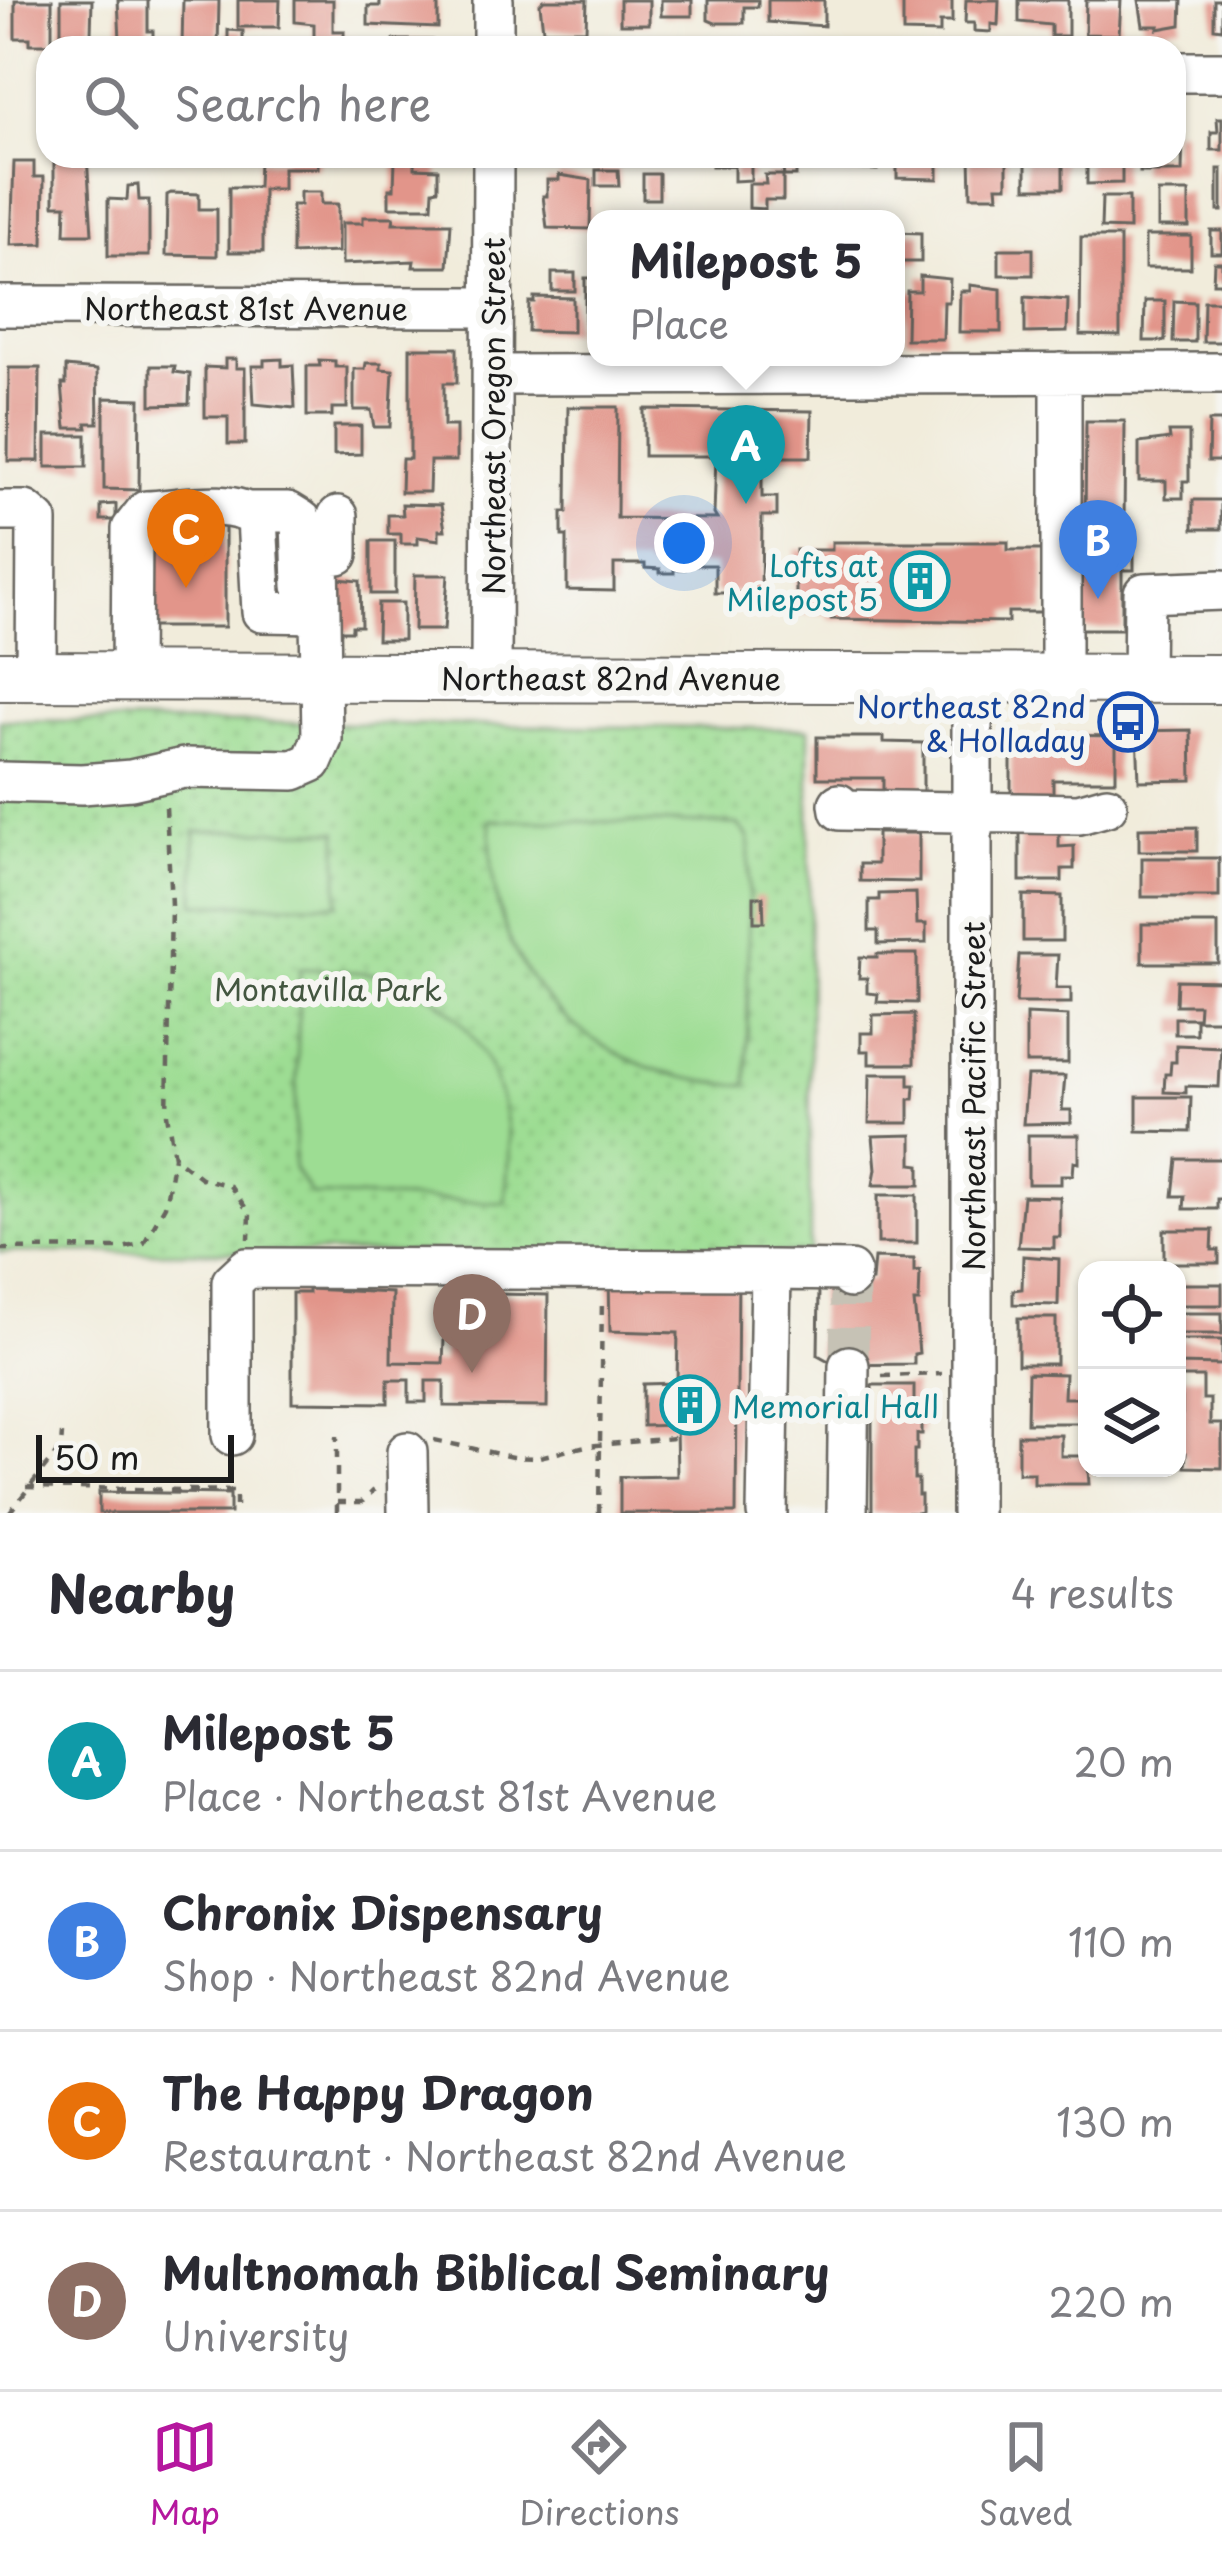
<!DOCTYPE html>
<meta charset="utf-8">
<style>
:root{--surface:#fff;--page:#f2f2f3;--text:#2b2b33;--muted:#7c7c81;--line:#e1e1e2;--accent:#b5179e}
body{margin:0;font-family:"Playpen Sans",sans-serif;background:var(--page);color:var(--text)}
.controls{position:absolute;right:36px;bottom:36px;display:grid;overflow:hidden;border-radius:24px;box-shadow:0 3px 9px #0004}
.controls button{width:108px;height:108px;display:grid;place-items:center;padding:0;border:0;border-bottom:3px solid var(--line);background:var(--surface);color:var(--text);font:60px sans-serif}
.scale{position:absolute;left:36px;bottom:30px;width:198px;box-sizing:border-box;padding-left:12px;border:6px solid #1c1c1c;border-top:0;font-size:33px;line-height:42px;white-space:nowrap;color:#1c1c1c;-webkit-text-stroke:9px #f6f6f2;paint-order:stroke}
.you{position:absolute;left:684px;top:543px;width:42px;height:42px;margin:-30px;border:9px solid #fff;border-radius:50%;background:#1a73e8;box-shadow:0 0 0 18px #1a73e833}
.badge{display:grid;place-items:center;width:78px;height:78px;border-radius:50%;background:var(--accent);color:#fff;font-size:39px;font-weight:700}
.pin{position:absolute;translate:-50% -99px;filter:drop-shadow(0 3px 6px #0008)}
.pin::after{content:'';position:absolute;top:63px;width:42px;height:36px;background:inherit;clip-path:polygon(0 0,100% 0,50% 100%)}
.popup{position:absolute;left:587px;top:210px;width:318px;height:156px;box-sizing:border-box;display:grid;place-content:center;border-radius:24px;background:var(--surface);filter:drop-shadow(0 3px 9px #0005);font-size:39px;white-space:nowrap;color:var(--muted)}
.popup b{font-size:45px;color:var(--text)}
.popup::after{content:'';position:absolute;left:50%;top:100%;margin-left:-24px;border:24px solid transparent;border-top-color:var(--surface)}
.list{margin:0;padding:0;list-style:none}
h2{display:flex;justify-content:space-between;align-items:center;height:156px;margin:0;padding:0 48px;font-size:51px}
h2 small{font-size:39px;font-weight:400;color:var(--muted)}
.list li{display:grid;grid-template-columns:78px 1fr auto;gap:36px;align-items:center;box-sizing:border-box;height:180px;padding:0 48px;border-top:3px solid var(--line)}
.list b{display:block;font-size:45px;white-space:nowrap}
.list p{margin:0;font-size:39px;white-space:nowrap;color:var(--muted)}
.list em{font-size:39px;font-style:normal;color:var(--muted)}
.icon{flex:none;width:66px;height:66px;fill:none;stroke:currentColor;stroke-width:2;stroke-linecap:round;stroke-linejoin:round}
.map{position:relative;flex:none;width:1222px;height:1513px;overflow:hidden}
.search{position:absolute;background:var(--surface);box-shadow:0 3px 9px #0004;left:36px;right:36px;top:36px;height:132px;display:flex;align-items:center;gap:30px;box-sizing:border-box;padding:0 42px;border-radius:36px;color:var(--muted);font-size:45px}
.sheet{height:876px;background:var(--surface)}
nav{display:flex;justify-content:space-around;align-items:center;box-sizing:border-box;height:168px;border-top:3px solid var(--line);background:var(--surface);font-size:33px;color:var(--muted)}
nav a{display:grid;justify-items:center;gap:6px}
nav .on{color:var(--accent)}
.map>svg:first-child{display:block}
.grass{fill:url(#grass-dots);stroke:#5c7c58;stroke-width:3}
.pitch{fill:#9ddd93;stroke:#5c7c58;stroke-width:3}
.building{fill:#e2958a}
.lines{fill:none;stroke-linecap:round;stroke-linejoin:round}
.minor-tunnel{stroke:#c6c2b5;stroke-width:39;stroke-dasharray:39 20;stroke-linecap:butt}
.minor-casing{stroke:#67655f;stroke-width:44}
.major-casing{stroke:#67655f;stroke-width:52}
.path{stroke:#67655f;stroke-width:4.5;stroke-dasharray:9 9;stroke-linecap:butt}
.minor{stroke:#fff;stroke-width:39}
.major{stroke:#fff;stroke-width:48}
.labels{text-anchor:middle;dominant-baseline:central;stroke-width:12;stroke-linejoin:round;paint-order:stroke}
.street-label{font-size:30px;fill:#1c1c1c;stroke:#f6f6f2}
.culture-label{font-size:30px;fill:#0d838f;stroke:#f6f6f2;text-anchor:end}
.transit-label{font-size:30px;fill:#164399;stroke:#f6f6f2;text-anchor:end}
.park-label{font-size:30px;fill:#435640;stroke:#f6f6f2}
</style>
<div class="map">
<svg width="1222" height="1513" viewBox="0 0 1222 1513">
<defs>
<pattern id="grass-dots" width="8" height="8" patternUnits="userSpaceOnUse" patternTransform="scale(3)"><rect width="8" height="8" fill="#9ddd93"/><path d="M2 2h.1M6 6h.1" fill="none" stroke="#87bd7e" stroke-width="1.8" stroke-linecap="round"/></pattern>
</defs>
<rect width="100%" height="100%" fill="#f6f6f2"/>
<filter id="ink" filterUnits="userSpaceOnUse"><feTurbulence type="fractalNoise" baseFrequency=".00833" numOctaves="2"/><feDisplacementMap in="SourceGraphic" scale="24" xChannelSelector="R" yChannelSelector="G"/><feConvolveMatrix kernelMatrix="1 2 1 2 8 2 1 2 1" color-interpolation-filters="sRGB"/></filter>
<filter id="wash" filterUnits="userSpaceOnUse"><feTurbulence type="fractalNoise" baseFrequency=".004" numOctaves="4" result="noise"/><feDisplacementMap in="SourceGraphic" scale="48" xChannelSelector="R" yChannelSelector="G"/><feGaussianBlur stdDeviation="2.7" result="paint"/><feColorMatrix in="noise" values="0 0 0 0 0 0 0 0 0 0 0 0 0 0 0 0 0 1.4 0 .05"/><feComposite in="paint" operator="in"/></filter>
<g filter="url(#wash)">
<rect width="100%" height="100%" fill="#f1ecdb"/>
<!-- grass -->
<path class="grass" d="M0,720L809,729L810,1253L0,1252Z"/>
<!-- pitch -->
<path class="pitch" d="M490,820L737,824L749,838L747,1085C636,1083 532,1024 500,912C491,882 491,851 490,820Z
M195,831H338V904H195Z
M300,968C324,971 350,970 375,974C456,987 500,1061 508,1137C510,1158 506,1181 505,1203L312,1195L294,1169Z"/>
<g id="blocks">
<!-- building -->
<path class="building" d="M15,0H52V44H30V38H15Z
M61,0H92L91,34H61Z
M118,0H148V31H153V40H120Z
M183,0H219L218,48H182Z
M238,0H280L279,27H238Z
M295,0H333V31H344V48H314V24L295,22Z
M380,0H438V28L368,25V6H380Z
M544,0H587L586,30H543L540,4Z
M620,0H649V24H620Z
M661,0H692V16H661Z
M708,0H758V7H744V23H715L708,20Z
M768,0H824V26L768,22Z
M903,0H952V22H940V33L903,32Z
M966,0H999L998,25L991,24V32L974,31V23H965Z
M1019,0H1068V36H1051V25L1019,22Z
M1086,0H1121L1119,35L1085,34Z
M1139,0H1182L1181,25L1158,29L1159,26H1143Z
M1214,0H1222V29L1214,28Z
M228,30L243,31V48H228Z
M394,40H432V48H394Z
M1217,118H1222V150H1211V132H1218Z
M1174,130H1183L1182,172H1140V156H1174Z
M54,156H87L92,234H65L66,205H54Z
M284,156H318V168H283V189H263V252H229V187H258L259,161H284Z
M539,156H589V163L539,162Z
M608,156H640V161H608Z
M653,156H696V161H653Z
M712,156H751V180L734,181V166H712Z
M781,156H818V164L796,167V176H784Z
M835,156H877V170L835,169Z
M897,156H938V179L897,178Z
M970,156H1007V186H997L998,196H971Z
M1026,156H1063V188H1026Z
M1087,156H1122V183L1087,184Z
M395,160H415V168L438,169V189L433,190L432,207H389V189H394Z
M14,162H34V177H44L43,244L11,245Z
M1218,169H1222V211H1218Z
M596,170H618L619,186H596Z
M643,174H659V199H643Z
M559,175L591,180L590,229L547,228L543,196H547V180H559Z
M765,175H783V200H765V209L749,208V184H766Z
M138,185L139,200H149V256H108V199L127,200L128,186Z
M300,192H321V204H338V252L292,254V205H300Z
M1158,192H1189V227H1158Z
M171,193L199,194V209H217V256L166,255L167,195Z
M1102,197H1129V229L1101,228Z
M363,217H394L393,223H451L448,267H413L414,261L342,264V223H363Z
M1211,231H1222V253H1211Z
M896,232L921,233V262H896Z
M1145,236H1191V268H1145Z
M1081,237H1120V336L1080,335Z
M999,249H1033V275H999Z
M1214,262H1222V283H1213Z
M552,273H575V291H552Z
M920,276L950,279L949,302H944L943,339H906L907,291H920Z
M585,278H596V331H585Z
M970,285L1001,289V332H959L960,291H970Z
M534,297L573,298V332L528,331L529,302H534Z
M1025,297L1068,300L1067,332L1025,333Z
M1145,301H1165V341H1144Z
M1174,301L1195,302V342H1173Z
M1204,301H1222V342H1203Z
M410,348H457V383H444V426H456V461H430L429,492H401L402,459H410Z
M225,359H236V368H245V444H228V417H205V367L225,368Z
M282,359V366L293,365L295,408L254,404L252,366H264V360Z
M319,360L335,361V367H347V408H332V416H307V366H320Z
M366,363H381V369L393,370L390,427H374L371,410H354V369H365Z
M151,366H175L174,372L190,374L189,404L151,405Z
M66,367L97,370L98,423H86L87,428H66L62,384H66Z
M9,368H40L39,461H8Z
M104,398L140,399L139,490L104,489Z
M568,407H618L617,518L717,519L714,514L716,456H644V409L812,411L811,457H762V497H777V516H762L761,593H715V565H685V569H674V573H660V569L645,568V564H614V591L567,590V536H562V512H567Z
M1086,421H1125L1124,524H1085Z
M1209,421H1222V461H1208Z
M334,426H361V454L334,455Z
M1169,432H1189V481H1183V498H1166V481H1139V443L1170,439Z
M46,435H86V467H46Z
M1193,500H1221V529H1193Z
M116,504V520H101V505Z
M402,504L441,505L445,530H439V540L418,537V544H401V534H388V515H403Z
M179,526H225V627H147V549H158V536H179Z
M1074,533H1134V570H1122V629H1074Z
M371,541H395V594H371Z
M832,542H1008V550H1044V612H1008V622L831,619L827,613H796V550H832Z
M415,575H448L444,630H414Z
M327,578L360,581L361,626H352V631H333Z
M378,603H403V640H377Z
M1191,730L1192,780L1139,781L1137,731Z
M1049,735L1116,736V780H1053V807H1011V743L1049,744Z
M817,737H884V742L923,743V808H883V778H817Z
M1197,827V851H1139V828Z
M1020,832L1059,833V847L1074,846V869H1062V881H1020Z
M877,833H919V882L860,881V864H877Z
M1142,858H1219V897H1142Z
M916,893L917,924H926V943L878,944V931H869V900H879V894Z
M1023,895L1062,896V941H1023Z
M754,897H763L764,922H754Z
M1142,924H1218V963H1142Z
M877,954H917V1003L877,1002L878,994L867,993V978H859L860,957H877Z
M1019,955H1058L1056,988H1071V1003H1016Z
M1177,980L1222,981V1020H1198L1199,1005H1176Z
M914,1014V1064H869V1051H861V1033H873V1015Z
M1026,1014L1068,1016V1063H1026Z
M1175,1018H1196V1034H1175Z
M1176,1045L1221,1047L1219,1087L1186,1086V1093L1164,1092L1165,1074H1170L1171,1062H1176Z
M870,1074H909V1085H915L914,1099H909V1123H869Z
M1027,1076H1065L1062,1110H1071V1123L1023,1124Z
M1137,1097H1191L1190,1132L1137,1131Z
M912,1135V1164L920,1165V1185H873L876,1169L873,1136Z
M1028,1135H1079V1163L1074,1162L1073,1175H1061V1184H1028Z
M1177,1159H1222V1199H1217V1209H1184L1185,1196H1173Z
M878,1195H917V1243H878Z
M1023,1196L1060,1197V1237H1054V1248L1018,1247Z
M1164,1230H1213L1212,1250H1219V1263H1164Z
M1023,1256L1059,1259L1058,1305L1013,1304V1290L1022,1289Z
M874,1258L914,1259V1272L920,1271L919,1302H914L919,1353L914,1354V1364L836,1365L818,1355L819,1288L830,1281H872Z
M609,1275H738L736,1513H620V1477L677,1476L676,1425L643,1426V1384L677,1383L678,1333L610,1331Z
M1177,1284H1222V1305H1177Z
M308,1289L392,1293L391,1362L443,1363L446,1293L548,1295L547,1407L444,1406V1381H426V1402H409V1380H388V1403L292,1402V1293H308Z
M1177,1313H1222V1334H1177Z
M1018,1318H1056V1364H1018Z
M1177,1340H1222V1365L1177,1364Z
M1028,1373L1065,1374L1064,1398H1082V1423H1027Z
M1177,1377H1203V1399H1210V1424H1222V1468L1185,1467L1186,1453H1177V1414H1182V1399H1177Z
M872,1385H914V1402L918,1403V1417H922V1434H917V1450H914V1479H918V1495H921V1511L917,1513H872Z
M1018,1435H1061V1456H1087L1089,1484H1034V1473H1018Z
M99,1492L230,1494V1513H99Z"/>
</g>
</g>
<g filter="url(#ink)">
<use href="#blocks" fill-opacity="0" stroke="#67655f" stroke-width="3"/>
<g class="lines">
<!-- minor-tunnel -->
<path class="minor-tunnel" d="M849,1366L850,1278"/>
<!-- minor casing -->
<g class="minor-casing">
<path id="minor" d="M493,0V48
M1174,72H1222
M0,306L493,307
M1061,373V679
M493,375L1222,373
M0,511H25L37,521L36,676
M249,512H288L301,520L303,586
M131,676L132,529L146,511C179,510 230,497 257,518L262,612L320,613
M491,676L493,156
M972,679V1513
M1143,679L1144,593L1222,590
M0,782L82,784L131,780L184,768L294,770L312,762L322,739L319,555L338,554V516
M839,804L840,810L1079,814L1107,806
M771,1270L850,1271V1278
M232,1435V1282L247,1268L771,1270L767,1513
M407,1452L408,1513
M847,1513L849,1366"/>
</g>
<!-- major casing -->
<g class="major-casing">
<path id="major" d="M0,676L1222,679"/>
</g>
<!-- path -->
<path class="path" d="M166,807L171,905L167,1114L174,1157L201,1178L230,1186L250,1214L249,1239
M0,1249L123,1248L144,1243L165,1206L174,1157
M882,1376L942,1374
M434,1440L512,1457L535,1458L586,1446L674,1438
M26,1487L236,1491V1513
M337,1502H362L374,1490
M9,1513L61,1447L62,1434
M337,1513V1436
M599,1513L602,1299"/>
<!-- minor -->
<use href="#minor" class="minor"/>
<!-- major -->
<use href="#major" class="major"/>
</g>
</g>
<!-- icons -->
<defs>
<g id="building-ring" transform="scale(3)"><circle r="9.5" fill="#f6f6f2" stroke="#0f9aa8" stroke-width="1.5"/><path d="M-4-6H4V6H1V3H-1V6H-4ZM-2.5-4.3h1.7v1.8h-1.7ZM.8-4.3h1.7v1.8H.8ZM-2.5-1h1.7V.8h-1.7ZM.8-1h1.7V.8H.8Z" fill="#0f9aa8"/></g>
<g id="bus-ring" transform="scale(3)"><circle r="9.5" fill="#f6f6f2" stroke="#1a4fb4" stroke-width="1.5"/><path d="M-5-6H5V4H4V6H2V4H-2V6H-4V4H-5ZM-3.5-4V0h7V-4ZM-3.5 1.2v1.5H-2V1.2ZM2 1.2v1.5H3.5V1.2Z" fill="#1a4fb4"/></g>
</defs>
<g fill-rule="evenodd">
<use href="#building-ring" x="920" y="581"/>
<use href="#bus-ring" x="1128" y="722"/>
<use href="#building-ring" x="690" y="1405"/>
</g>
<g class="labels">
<!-- street labels -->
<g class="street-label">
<text x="246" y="307">Northeast 81st Avenue</text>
<text transform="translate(492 416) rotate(-90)">Northeast Oregon Street</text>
<text x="611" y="677">Northeast 82nd Avenue</text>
<text transform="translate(972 1096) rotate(-90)">Northeast Pacific Street</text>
</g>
<!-- culture labels -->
<g class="culture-label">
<text x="878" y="564">Lofts at<tspan x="878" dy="34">Milepost 5</tspan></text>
<text x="732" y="1405" text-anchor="start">Memorial Hall</text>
</g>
<!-- transit labels -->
<g class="transit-label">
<text x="1086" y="705">Northeast 82nd<tspan x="1086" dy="34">&amp; Holladay</tspan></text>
</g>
<!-- park labels -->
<g class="park-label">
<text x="328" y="988">Montavilla Park</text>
</g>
</g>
</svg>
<div class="controls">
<button><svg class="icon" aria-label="locate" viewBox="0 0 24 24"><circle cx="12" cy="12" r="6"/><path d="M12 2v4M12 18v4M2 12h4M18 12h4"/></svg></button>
<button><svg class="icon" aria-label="layers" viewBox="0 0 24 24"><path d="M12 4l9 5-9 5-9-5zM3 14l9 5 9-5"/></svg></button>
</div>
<div class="scale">50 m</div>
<div class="you"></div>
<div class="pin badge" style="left:746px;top:504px;background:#0f9aa8">A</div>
<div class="popup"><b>Milepost 5</b>Place</div>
<div class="pin badge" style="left:1098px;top:599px;background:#3f7fe0">B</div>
<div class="pin badge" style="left:186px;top:588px;background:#e8710a">C</div>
<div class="pin badge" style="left:472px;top:1373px;background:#8d6e63">D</div>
<div class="search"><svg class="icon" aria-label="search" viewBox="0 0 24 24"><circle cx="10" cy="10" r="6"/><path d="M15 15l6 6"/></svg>Search here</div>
</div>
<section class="sheet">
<h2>Nearby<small>4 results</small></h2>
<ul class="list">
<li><span class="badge" style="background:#0f9aa8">A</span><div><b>Milepost 5</b><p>Place · Northeast 81st Avenue</p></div><em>20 m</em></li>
<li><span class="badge" style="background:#3f7fe0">B</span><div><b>Chronix Dispensary</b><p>Shop · Northeast 82nd Avenue</p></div><em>110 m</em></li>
<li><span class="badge" style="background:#e8710a">C</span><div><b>The Happy Dragon</b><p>Restaurant · Northeast 82nd Avenue</p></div><em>130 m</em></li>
<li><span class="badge" style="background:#8d6e63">D</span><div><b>Multnomah Biblical Seminary</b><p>University</p></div><em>220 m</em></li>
</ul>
</section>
<nav>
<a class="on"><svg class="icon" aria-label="map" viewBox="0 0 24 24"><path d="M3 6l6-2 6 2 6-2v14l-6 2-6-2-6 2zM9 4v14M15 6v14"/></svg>Map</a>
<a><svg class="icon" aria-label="directions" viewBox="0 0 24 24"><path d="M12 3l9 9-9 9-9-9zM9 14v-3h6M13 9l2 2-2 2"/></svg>Directions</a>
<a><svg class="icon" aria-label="saved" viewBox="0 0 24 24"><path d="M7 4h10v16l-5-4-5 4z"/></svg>Saved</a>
</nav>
